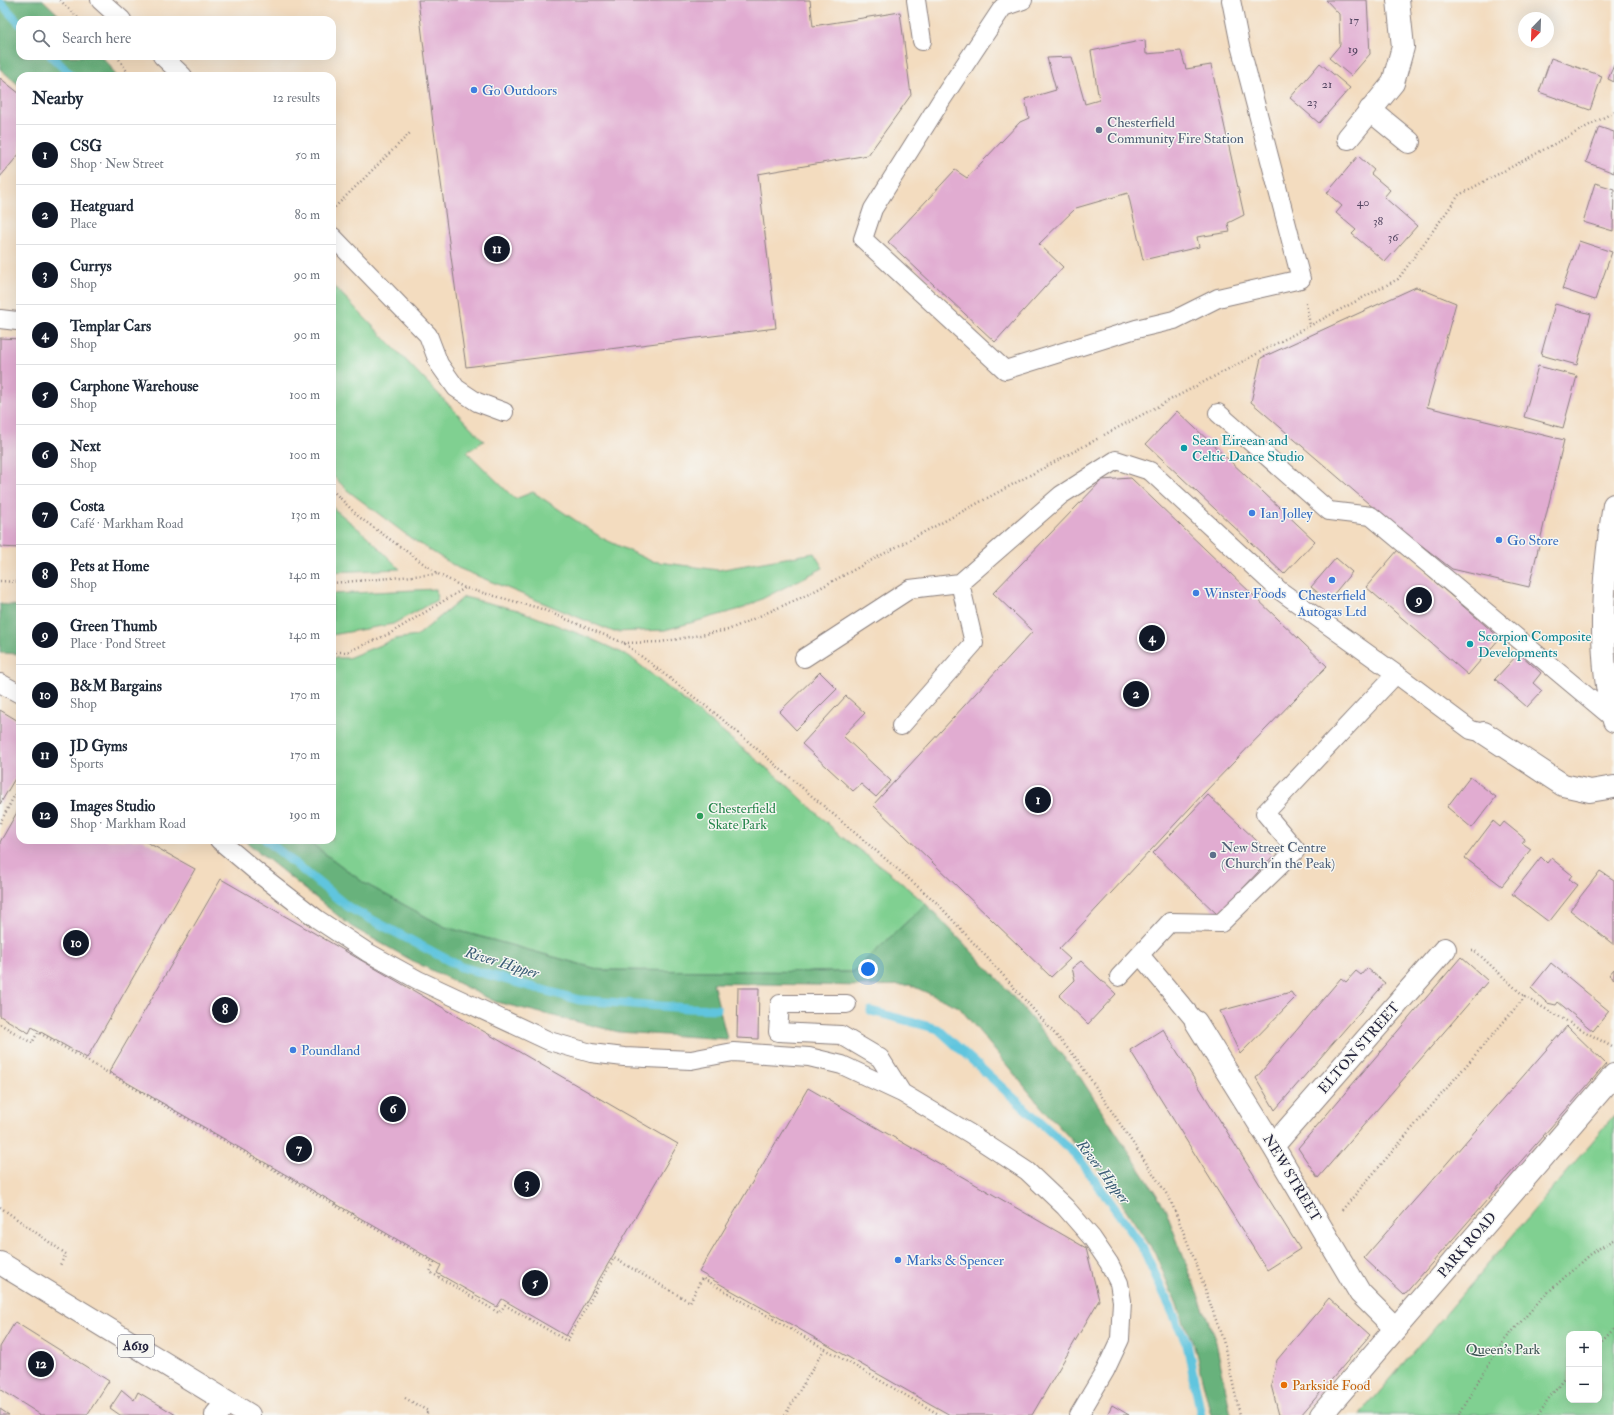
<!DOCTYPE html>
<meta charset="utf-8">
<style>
:root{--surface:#fff;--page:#f2f2f3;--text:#1f2937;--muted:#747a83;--line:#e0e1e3;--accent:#111827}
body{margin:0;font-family:"IM FELL Double Pica",serif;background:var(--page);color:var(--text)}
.controls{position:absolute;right:12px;bottom:12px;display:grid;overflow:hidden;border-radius:8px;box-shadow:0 4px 16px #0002}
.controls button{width:36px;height:36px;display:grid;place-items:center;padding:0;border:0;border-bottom:1px solid var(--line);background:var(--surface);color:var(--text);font:20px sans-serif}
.compass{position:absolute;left:1518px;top:12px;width:36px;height:36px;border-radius:50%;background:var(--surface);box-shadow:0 4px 16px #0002;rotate:203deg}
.you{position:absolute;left:868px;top:969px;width:14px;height:14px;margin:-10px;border:3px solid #fff;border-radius:50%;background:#1a73e8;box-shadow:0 0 0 6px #1a73e833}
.badge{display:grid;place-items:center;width:26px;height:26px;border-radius:50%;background:var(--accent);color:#fff;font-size:13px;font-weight:700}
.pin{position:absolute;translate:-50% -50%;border:2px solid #fff;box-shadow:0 1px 4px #0006}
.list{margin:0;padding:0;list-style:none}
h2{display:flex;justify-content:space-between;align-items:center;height:52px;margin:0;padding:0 16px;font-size:17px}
h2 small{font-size:13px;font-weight:400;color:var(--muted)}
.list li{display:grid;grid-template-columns:26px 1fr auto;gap:12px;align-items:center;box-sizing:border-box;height:60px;padding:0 16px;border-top:1px solid var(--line)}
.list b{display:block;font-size:15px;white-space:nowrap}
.list p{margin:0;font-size:13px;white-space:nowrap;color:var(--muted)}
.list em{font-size:13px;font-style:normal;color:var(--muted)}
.icon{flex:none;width:22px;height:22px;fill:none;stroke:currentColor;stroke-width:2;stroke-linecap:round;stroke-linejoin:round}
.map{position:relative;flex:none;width:1614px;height:1415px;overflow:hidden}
.search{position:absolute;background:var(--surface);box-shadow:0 4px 16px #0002;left:16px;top:16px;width:320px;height:44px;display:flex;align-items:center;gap:10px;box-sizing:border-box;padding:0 14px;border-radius:12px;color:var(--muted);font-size:15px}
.panel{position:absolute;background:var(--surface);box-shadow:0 4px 16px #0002;left:16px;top:72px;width:320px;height:772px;border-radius:12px}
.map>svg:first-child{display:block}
.green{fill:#80d091;stroke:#517966;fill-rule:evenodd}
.forest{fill:#68b27b;stroke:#456a5b}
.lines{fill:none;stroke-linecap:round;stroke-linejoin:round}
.stream{stroke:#60c5de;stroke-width:9}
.building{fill:#e1acd1}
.service-casing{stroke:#8a7f7d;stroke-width:20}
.minor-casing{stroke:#8a7f7d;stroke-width:24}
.tertiary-casing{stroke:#8a7f7d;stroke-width:24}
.trunk-casing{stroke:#8a7f7d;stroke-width:24}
.path{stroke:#8a7f7d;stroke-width:2.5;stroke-dasharray:1 3;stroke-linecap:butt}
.service{stroke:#fff;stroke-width:18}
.minor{stroke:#fff;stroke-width:22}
.tertiary{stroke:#fff;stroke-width:22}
.trunk{stroke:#fff;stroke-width:22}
.shop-dot{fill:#3f7fe0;stroke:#f6f6f2;stroke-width:1.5}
.service-dot{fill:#5c6f8a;stroke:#f6f6f2;stroke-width:1.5}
.culture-dot{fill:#0f9aa8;stroke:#f6f6f2;stroke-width:1.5}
.leisure-dot{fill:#2e9e5b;stroke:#f6f6f2;stroke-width:1.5}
.food-dot{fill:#e8710a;stroke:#f6f6f2;stroke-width:1.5}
.labels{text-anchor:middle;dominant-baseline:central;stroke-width:3;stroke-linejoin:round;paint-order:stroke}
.number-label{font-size:12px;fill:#524460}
.shield{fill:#f6f6f2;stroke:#626272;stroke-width:1}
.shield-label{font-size:13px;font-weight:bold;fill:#22223b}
.shop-label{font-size:14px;fill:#366cbe;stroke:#f6f6f2;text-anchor:start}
.service-label{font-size:14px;fill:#4e5e75;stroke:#f6f6f2;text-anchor:start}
.culture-label{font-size:14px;fill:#0d838f;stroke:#f6f6f2;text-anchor:start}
.leisure-label{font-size:14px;fill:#27864d;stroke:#f6f6f2;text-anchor:start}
.street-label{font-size:14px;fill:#22223b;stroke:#f6f6f2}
.park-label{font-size:14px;fill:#3e5655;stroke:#f6f6f2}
.food-label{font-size:14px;fill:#c56008;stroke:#f6f6f2;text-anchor:start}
.water-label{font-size:15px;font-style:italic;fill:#385b74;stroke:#f6f6f2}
</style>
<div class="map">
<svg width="1614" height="1415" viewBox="0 0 1614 1415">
<rect width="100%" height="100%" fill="#f6f6f2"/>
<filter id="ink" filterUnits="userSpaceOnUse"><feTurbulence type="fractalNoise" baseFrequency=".025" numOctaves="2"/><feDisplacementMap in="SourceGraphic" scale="8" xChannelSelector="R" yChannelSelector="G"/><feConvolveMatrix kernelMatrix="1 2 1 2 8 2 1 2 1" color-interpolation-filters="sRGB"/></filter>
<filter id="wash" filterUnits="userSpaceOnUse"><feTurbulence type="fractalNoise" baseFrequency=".012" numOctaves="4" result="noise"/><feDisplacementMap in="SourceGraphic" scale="16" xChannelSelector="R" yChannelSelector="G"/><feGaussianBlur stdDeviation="0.9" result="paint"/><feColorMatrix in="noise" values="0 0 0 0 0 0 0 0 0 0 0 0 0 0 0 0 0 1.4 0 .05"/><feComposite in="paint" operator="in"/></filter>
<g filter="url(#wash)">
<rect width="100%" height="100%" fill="#f3dcbf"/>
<!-- green -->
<path class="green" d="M332,284L484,441L467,452L515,499L533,492L602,538L651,561L718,570L814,553L823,568L744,608L665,630L614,632L458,568L412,539L347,490L332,475Z
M332,507L368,537L400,569L332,572Z
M436,589L437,600L393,624L332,635V594Z
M464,597L518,610L587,637L629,656L785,783L842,837L890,873L926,904L853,972L601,970L445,927L364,883L307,840H332V658H348L395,639L417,636Z
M1614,1116V1415H1360ZM1569,1334H1599V1400H1569Z"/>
<!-- forest -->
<path class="forest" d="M0,0H43L64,20H20V56H100L108,63L116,76H20V86L0,69Z
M0,604L20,606V654L0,653Z
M244,840H307L364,883L445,927L601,970L853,972L926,904L998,979L1078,1074L1164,1206L1216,1342L1231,1415H1211L1194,1346L1155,1253L1100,1171L1043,1109L959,1007L910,985L862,986L713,983L727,1039L619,1032L496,1002L413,961L352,927Z"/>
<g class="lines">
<!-- stream -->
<path class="stream" d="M0,2L20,24
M51,56L72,76
M266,840L348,907L461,967L579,1000L688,1008L717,1009
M871,1011L938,1029L1077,1156L1142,1246L1187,1344L1201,1415"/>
</g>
<g id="blocks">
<!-- building -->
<path class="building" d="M418,0H810L813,26L900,12L911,95L868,155L758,174L776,328L466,367L434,131Z
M1326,0H1367L1370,54L1351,76L1329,58L1340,45L1339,14Z
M1145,40L1146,54L1181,51L1186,69L1211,65L1244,215L1228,223L1230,232L1197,237L1199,247L1143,260L1128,193L1076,208L1039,244L1063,267L995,342L888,242L955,170L967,178L1020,122L1029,118L1025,99L1056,90L1047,58L1072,57L1085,104L1099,100L1091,51Z
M1551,58L1602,76L1590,110L1539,92Z
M1320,63L1350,88L1319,123L1290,98Z
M1614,65V82L1608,79Z
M0,78L20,94V153L0,177Z
M1599,127L1614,132V173L1586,162Z
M1358,156L1374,170L1371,174L1390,190L1384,197L1417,226L1385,262L1352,234L1356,230L1336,213L1342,206L1327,193Z
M1595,183L1614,189L1613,231L1583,222Z
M1579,241L1612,252L1595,300L1562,289Z
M1416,287L1456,303L1427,407L1564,440L1529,587L1452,569L1376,510L1251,402L1261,358Z
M1555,304L1591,314L1577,365L1541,355Z
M0,338L20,339V548L0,547Z
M1538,366L1577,376L1563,428L1524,417Z
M1177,411L1315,541L1284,574L1146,444Z
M1131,478L1327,666L1203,794L1059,949L1070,959L1051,977L873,805L1033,631L993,593L1102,480Z
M1398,550L1500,638L1468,675L1366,587Z
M1336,558L1352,572L1328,601L1311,587Z
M1519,653L1541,673L1533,683L1542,691L1527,707L1495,679Z
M820,672L837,689L796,730L779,712Z
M846,696L865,713L843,736L891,781L876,797L861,784L853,791L802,744Z
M0,710L20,722V770L0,804Z
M1470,777L1496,797L1472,828L1447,807Z
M1208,795L1273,856L1218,915L1153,853Z
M20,807V840H143L195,869L87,1058L32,1027L29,1033L0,1016V842Z
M1493,821L1500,827L1504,822L1525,839L1522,843L1531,849L1502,886L1465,858Z
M1541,857L1547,863L1551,858L1572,875L1569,879L1578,885L1549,922L1512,894Z
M1600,871L1614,880V945L1570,910Z
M221,879L678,1144L566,1336L502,1299L497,1307L437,1273L441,1265L109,1072Z
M1461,957L1488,981L1318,1178L1298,1148Z
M1081,961L1116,994L1088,1024L1059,996L1075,980L1072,968Z
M1551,963L1609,1011L1593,1031L1558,1002L1556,1005L1547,1003L1531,988Z
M1367,968L1385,983L1275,1110L1256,1078L1341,978L1346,982L1356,971L1361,975Z
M1614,969V979L1609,975Z
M738,988H759L758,1039L737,1038Z
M1291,992L1295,998L1240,1054L1220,1011Z
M1567,1026L1606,1064L1404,1295L1364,1258Z
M1163,1029L1300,1249L1267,1270L1130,1050Z
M808,1088L1086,1248L1099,1300L1032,1415H950L699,1272Z
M1329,1298L1370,1335L1301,1415H1279L1271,1385L1277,1360Z
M15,1322L109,1381L87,1415H41L0,1389V1347Z
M122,1390L134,1400L138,1392L176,1415H120L110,1408Z
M1112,1405L1129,1415H1107Z
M0,1409L9,1415H0Z"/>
</g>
</g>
<g filter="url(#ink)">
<use href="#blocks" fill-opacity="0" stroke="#8a7f7d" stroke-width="1"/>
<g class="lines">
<!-- service casing -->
<g class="service-casing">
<path id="service" d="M100,0L122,20
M916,0L922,41
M1023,0L1003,7L942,99L873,209L863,239L1005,370L1136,329L1174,320L1218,298L1301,279L1240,45L1231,0
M162,56L183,76
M332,236L428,335L439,364L456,388L477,402L504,412
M0,319L17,321
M1218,413L1329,511L1371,516L1613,718
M804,658L910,589L960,583L1061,495L1116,460L1150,471L1279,590L1396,674
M0,683L20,694
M901,726L974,643L960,583
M219,840L258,873L317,919L367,952L418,980L549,1041L591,1053L624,1057L691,1060L733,1052L809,1057L842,1065L902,1093L969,1133L1027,1171L1065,1207L1092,1238L1109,1263L1119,1283L1122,1301L1120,1339L1105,1371L1079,1415
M1140,955L1196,1022
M1119,977L1170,922L1221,923L1296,850L1265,813L1396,674L1471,730L1484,733
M847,1004H780L778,1032L841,1035L880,1058L902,1093"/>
</g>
<!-- minor casing -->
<g class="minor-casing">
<path id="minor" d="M1370,110L1409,142
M1348,138L1393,83L1403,47L1398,0
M1484,733L1563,785L1590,791L1614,787
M1196,1022L1273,1146L1360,1293L1395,1328
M1273,1146L1445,949
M216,1415L227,1402"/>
</g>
<!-- tertiary casing -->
<g class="tertiary-casing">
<path id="tertiary" d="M1614,505C1603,575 1596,651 1614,721
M1321,1415L1614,1075"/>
</g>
<!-- trunk casing -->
<g class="trunk-casing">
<path id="trunk" d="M0,1263L249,1415"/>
</g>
<!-- path -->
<path class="path" d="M60,0L80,20
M117,56L130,76
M332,210L411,132
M1306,303L1310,325
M1104,435L1398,279L1459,195L1614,112
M332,490L359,517L438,574L465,588L539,608L624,643L716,714L937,903L1002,974L1077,1059L1170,1199L1197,1266L1223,1340L1240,1415
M0,581L20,582
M332,583L437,574
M624,643L661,642L728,630L807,595L1099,438
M332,652H347L389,634L465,588
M0,823L20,785
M1472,950H1474L1525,997
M0,1024L32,1043L38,1032L434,1263L430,1272L499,1313L505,1305L567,1341L614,1258L690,1302L702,1278L940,1415
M0,1207L66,1254L59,1267
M1342,1210L1525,997L1612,1047
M1599,1344L1614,1329
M405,1398L428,1411L426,1415
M785,1415L825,1348
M1459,1415L1474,1388L1503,1342L1542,1298L1591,1253L1614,1240
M1537,1415L1562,1380L1569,1373"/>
<!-- service -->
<use href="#service" class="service"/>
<!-- minor -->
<use href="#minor" class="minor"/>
<!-- tertiary -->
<use href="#tertiary" class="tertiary"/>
<!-- trunk -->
<use href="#trunk" class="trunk"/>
</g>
</g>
<!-- markers -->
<g class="shop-dot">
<circle cx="474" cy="90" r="4"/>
<circle cx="1252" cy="513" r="4"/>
<circle cx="1499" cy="540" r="4"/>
<circle cx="1332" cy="580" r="4"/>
<circle cx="1196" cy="593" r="4"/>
<circle cx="293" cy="1050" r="4"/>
<circle cx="898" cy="1260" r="4"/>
</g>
<g class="service-dot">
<circle cx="1099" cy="130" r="4"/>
<circle cx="1213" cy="855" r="4"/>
</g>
<g class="culture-dot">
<circle cx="1184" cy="448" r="4"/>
<circle cx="1470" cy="644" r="4"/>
</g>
<circle class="leisure-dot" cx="700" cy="816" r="4"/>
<circle class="food-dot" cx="1284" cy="1385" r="4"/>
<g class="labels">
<!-- number labels -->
<g class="number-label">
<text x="1354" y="20">17</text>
<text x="1353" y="49">19</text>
<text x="1327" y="84">21</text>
<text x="1312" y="102">23</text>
<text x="1363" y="202">40</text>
<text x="1378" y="221">38</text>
<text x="1393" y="237">36</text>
</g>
<!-- shield labels -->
<rect class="shield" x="118" y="1335" width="36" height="22" rx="3"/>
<g class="shield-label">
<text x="136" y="1346">A619</text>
</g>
<!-- shop labels -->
<g class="shop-label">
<text x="482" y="90">Go Outdoors</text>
<text x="1260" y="513">Ian Jolley</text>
<text x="1507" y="540">Go Store</text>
<text x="1204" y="593">Winster Foods</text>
<text x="1332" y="595" text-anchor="middle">Chesterfield<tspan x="1332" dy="16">Autogas Ltd</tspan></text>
<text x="301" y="1050">Poundland</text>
<text x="906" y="1260">Marks &amp; Spencer</text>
</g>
<!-- service labels -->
<g class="service-label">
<text x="1107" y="122">Chesterfield<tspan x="1107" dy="16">Community Fire Station</tspan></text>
<text x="1221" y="847">New Street Centre<tspan x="1221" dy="16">(Church in the Peak)</tspan></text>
</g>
<!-- culture labels -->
<g class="culture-label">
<text x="1192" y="440">Sean Eireean and<tspan x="1192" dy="16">Celtic Dance Studio</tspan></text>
<text x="1478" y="636">Scorpion Composite<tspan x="1478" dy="16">Developments</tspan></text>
</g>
<!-- leisure labels -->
<g class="leisure-label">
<text x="708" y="808">Chesterfield<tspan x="708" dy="16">Skate Park</tspan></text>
</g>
<!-- street labels -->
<g class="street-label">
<text transform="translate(1359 1048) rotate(-49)">ELTON STREET</text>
<text transform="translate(1292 1178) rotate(59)">NEW STREET</text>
<text transform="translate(1467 1245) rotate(-49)">PARK ROAD</text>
</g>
<!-- park labels -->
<g class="park-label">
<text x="1503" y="1349">Queen's Park</text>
</g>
<!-- food labels -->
<g class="food-label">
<text x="1292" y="1385">Parkside Food</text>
</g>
<!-- water labels -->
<g class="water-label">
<text transform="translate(502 963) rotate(17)">River Hipper</text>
<text transform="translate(1103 1172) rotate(52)">River Hipper</text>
</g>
</g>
</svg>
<div class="controls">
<button>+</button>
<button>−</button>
</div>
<svg class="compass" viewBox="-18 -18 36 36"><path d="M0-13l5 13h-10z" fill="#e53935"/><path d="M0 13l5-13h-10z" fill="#747a83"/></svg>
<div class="you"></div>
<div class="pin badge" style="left:1038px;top:800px">1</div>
<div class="pin badge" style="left:1136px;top:694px">2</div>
<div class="pin badge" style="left:527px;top:1184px">3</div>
<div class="pin badge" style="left:1152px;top:638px">4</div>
<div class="pin badge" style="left:535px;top:1283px">5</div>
<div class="pin badge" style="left:393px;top:1109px">6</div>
<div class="pin badge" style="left:299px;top:1149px">7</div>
<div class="pin badge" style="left:225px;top:1010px">8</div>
<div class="pin badge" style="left:1419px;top:600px">9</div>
<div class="pin badge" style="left:76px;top:943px">10</div>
<div class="pin badge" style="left:497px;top:249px">11</div>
<div class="pin badge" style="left:41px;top:1364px">12</div>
<div class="search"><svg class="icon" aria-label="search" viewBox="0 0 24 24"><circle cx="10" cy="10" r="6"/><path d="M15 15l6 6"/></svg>Search here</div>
<section class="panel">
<h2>Nearby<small>12 results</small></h2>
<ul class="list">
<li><span class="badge">1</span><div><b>CSG</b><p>Shop · New Street</p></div><em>50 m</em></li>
<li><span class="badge">2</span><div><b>Heatguard</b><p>Place</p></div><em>80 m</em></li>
<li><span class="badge">3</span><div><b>Currys</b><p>Shop</p></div><em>90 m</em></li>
<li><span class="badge">4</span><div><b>Templar Cars</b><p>Shop</p></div><em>90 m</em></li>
<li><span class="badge">5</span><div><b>Carphone Warehouse</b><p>Shop</p></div><em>100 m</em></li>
<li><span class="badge">6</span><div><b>Next</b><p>Shop</p></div><em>100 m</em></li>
<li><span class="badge">7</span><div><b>Costa</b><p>Café · Markham Road</p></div><em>130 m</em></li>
<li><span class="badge">8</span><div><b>Pets at Home</b><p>Shop</p></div><em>140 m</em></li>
<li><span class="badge">9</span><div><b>Green Thumb</b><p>Place · Pond Street</p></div><em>140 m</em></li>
<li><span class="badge">10</span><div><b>B&amp;M Bargains</b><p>Shop</p></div><em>170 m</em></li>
<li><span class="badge">11</span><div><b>JD Gyms</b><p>Sports</p></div><em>170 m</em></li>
<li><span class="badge">12</span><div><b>Images Studio</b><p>Shop · Markham Road</p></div><em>190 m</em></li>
</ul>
</section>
</div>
